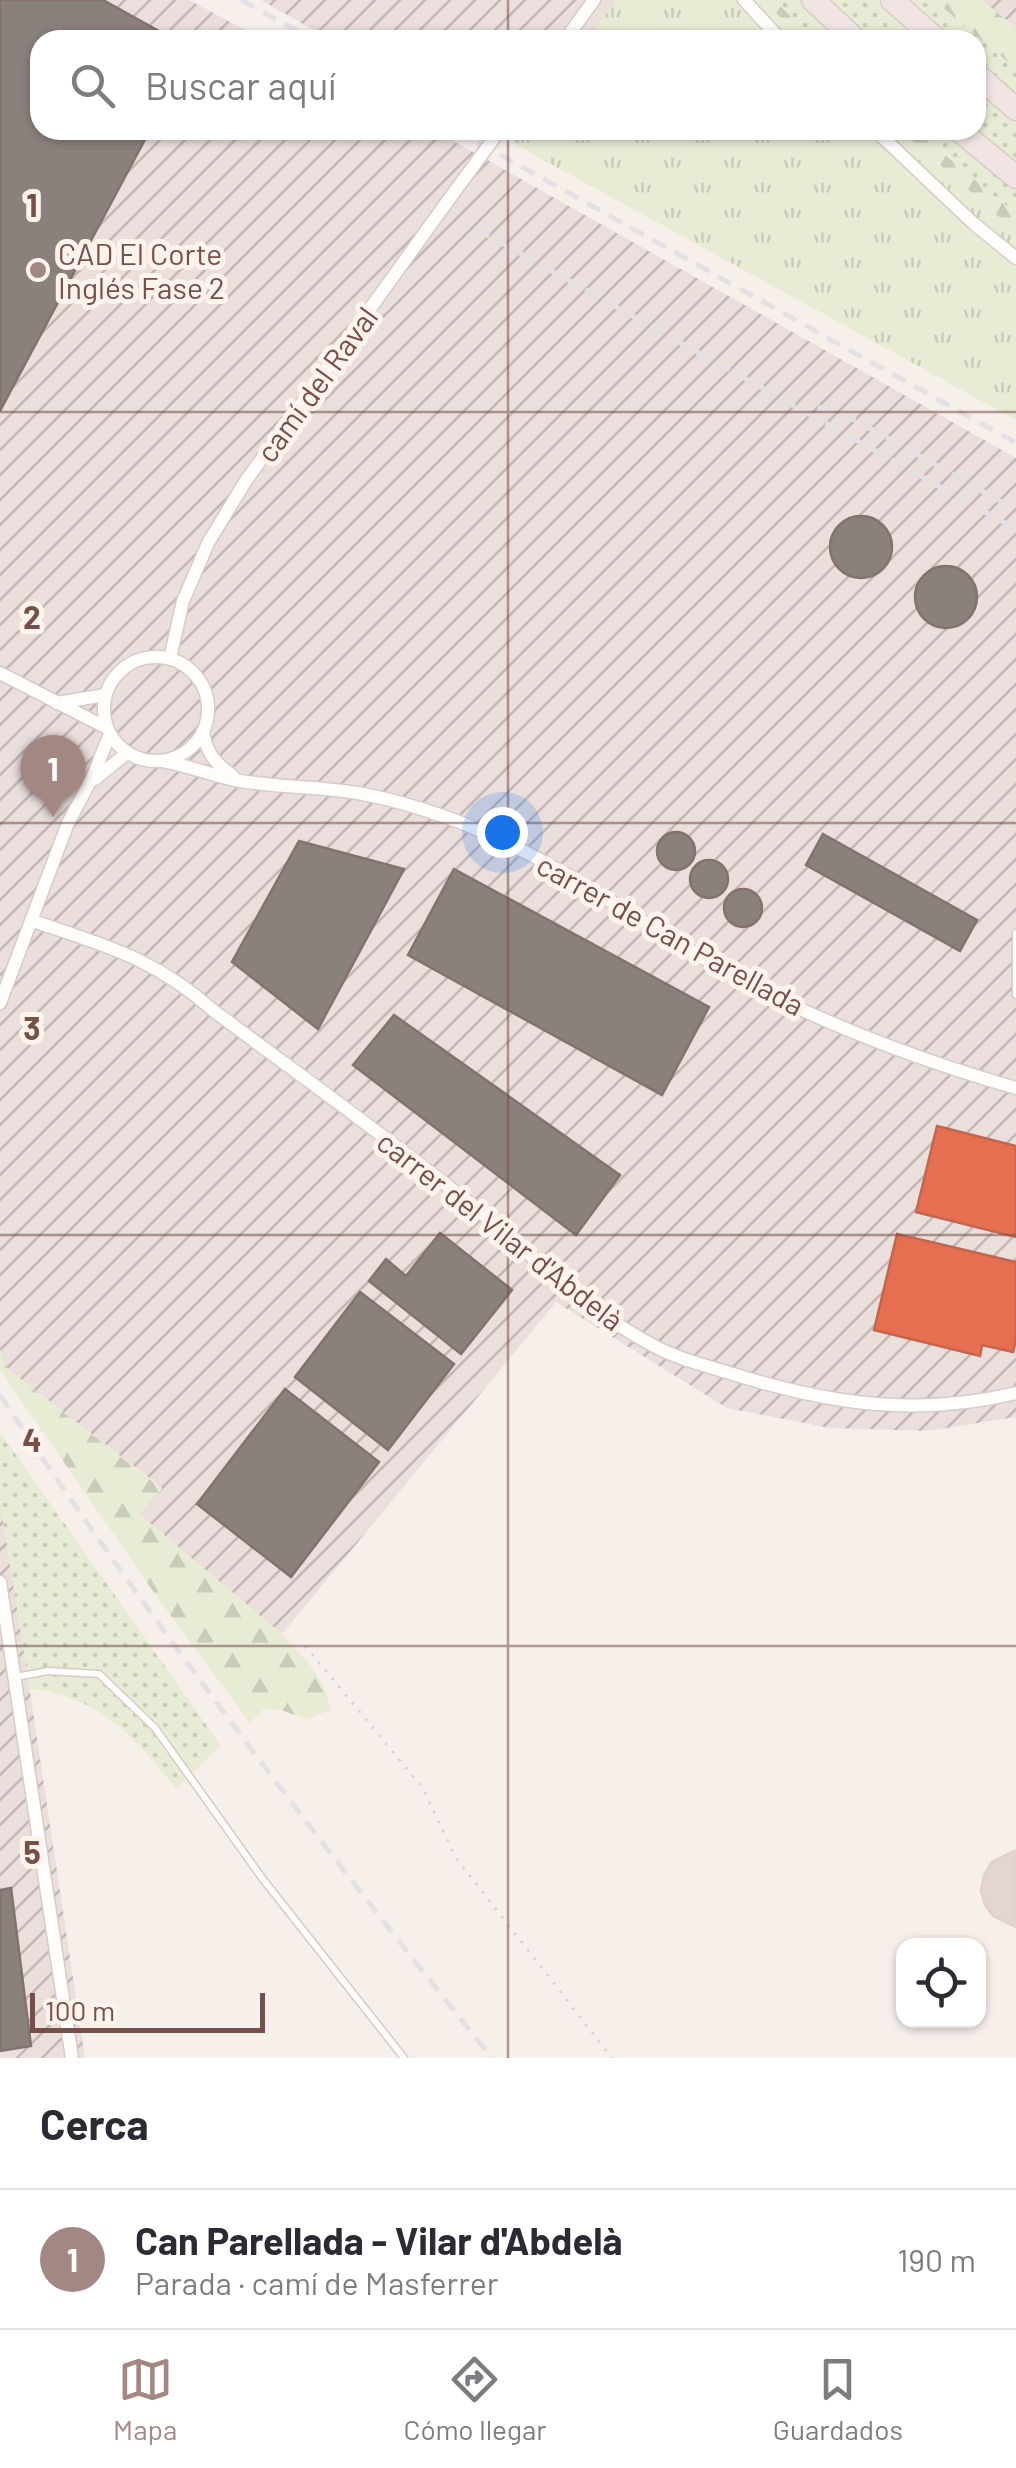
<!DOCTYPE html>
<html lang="es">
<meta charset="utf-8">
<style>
:root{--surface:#fff;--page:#f7f7f7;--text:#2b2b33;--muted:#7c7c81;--line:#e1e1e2;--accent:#a28782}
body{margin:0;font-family:Barlow,sans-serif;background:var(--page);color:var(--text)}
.controls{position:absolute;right:30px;bottom:30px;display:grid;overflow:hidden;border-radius:20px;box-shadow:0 2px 8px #0004}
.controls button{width:90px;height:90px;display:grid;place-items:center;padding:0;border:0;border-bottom:2px solid var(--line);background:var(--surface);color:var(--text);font:50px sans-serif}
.scale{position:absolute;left:30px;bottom:25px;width:235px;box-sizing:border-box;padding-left:10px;border:5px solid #754f4a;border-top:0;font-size:28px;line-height:35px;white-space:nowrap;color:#754f4a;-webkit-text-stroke:8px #fff3eb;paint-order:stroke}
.you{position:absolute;left:502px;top:832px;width:35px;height:35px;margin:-25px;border:8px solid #fff;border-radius:50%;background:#1a73e8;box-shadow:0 0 0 15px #1a73e833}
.badge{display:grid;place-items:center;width:65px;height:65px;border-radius:50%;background:var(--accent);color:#fff;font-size:32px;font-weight:700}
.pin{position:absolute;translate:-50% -82px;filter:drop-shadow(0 2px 5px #0008)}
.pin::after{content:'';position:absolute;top:52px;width:35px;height:30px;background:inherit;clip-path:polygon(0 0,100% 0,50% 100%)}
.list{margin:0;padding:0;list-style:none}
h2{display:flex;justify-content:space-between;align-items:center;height:130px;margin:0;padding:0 40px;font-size:42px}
h2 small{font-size:32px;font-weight:400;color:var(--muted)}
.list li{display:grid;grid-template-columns:65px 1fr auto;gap:30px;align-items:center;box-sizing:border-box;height:140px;padding:0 40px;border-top:2px solid var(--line)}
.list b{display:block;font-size:38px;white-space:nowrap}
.list p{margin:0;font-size:32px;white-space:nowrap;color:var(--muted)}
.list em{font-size:32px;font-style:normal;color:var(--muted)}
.icon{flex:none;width:55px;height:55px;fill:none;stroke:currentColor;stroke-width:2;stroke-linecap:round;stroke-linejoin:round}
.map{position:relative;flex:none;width:1016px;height:2058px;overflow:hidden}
.search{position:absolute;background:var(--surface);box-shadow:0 2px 8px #0004;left:30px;right:30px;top:30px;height:110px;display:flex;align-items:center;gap:25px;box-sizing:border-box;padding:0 35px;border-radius:30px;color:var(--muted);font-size:38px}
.sheet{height:270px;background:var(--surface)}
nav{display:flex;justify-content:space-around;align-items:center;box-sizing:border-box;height:140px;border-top:2px solid var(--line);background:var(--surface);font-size:28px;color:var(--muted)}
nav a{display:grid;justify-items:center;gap:5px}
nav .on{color:var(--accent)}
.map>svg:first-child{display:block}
.industrial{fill:url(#industrial-furrows)}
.grass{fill:url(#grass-dots)}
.forest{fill:url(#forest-firs)}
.park{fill:url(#park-tufts)}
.shops{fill:#e76f51;stroke:#c5654f;stroke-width:2.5}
.industry{fill:#8a817c;stroke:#84726d;stroke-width:2.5}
.building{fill:#e3d5d2;stroke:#e0d1cc;stroke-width:2.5}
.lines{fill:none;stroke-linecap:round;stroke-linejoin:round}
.service-casing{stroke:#d6cbc7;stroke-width:9}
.minor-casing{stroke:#d6cbc7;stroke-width:15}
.motorway-casing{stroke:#d8ccc9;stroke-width:25}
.path{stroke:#dacfce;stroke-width:2.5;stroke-dasharray:2.5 8;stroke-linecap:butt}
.service{stroke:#fefdfc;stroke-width:6}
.minor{stroke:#fefdfc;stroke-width:12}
.motorway{stroke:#f1e5e4;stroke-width:22}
.rail{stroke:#e3e1e4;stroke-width:5;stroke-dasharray:15 10;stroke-linecap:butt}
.minor-bridge-casing{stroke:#d6cbc7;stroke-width:15;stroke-linecap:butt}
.minor-bridge{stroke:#fefdfc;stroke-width:12}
.grid{fill:none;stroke:#754f4a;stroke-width:2.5;stroke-opacity:0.55}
.poi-dot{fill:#a28782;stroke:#fff3eb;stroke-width:4}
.labels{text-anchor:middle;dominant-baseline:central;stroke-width:10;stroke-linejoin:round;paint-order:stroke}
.poi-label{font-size:30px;fill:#754f4a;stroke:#fff3eb;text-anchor:start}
.street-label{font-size:30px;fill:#754f4a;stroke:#fff3eb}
.grid-label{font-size:32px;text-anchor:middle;font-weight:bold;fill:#754f4a;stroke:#fff3eb;stroke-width:10;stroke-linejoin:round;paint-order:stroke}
</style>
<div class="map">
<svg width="1016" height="2058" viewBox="0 0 1016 2058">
<defs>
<pattern id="industrial-furrows" width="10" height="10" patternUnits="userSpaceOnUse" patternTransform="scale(2.5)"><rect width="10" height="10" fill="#eadfdb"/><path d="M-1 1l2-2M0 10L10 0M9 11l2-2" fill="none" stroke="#c2b7b4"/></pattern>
<pattern id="grass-dots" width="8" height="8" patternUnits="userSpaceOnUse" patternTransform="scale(2.5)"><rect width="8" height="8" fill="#e8ecd5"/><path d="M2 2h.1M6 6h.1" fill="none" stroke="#caccb8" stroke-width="1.8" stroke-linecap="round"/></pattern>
<pattern id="forest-firs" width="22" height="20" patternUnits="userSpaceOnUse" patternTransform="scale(2.5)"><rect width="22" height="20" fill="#e8ecd5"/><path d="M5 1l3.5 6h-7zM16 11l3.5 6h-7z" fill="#caccb8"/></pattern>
<pattern id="park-tufts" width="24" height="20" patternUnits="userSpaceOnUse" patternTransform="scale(2.5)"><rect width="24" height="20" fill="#e8ecd5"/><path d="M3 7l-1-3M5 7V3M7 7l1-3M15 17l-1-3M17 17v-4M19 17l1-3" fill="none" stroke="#caccb8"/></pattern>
</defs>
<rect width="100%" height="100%" fill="#f7efea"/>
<!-- industrial -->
<path class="industrial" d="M0,0H189L264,40H40V130H434L1016,458V1417L927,1431L830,1428L727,1408L556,1302L282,1634L139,1514L162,1488L4,1366L0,1349Z
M261,0H616L587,40H331Z
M982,0H1016V28Z
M0,1505H2L85,2058H0Z"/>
<!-- grass -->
<path class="grass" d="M774,0H934L1016,69V214L915,130H976V40H815Z
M0,1432L221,1746L176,1789C137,1739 97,1694 30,1689L0,1505Z"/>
<!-- forest -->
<path class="forest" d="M762,0H774L815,40H804Z
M934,0H982L1016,28V69Z
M900,130H915L1016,214V232Z
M0,1349L4,1366L162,1489L139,1514L282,1634L309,1663L323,1685L331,1710L306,1719L281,1710L264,1709L250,1723L155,1594L0,1370Z"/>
<!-- park -->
<path class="park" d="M616,0H762L804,40H587Z
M523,130H900L1016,232V420L513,143Z"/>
<!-- shops -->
<path class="shops" d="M937,1126L1016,1146V1237L916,1212Z
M897,1234L1016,1262V1340L1013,1352L982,1345L980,1356L874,1330Z"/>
<!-- industry -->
<path class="industry" d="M0,0H103L175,40H40V130H150L0,411Z
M830 547a31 31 0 1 1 62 0a31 31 0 1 1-62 0Z
M915 597a31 31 0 1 1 62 0a31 31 0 1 1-62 0Z
M657 851a19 19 0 1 1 38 0a19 19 0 1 1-38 0Z
M823,834L977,920L960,951L806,865Z
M299,841L404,869L318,1029L232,962Z
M690 879a19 19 0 1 1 38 0a19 19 0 1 1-38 0Z
M454,869L709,1007L662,1095L408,955Z
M724 908a19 19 0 1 1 38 0a19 19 0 1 1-38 0Z
M394,1015L620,1175L576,1235L353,1065Z
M440,1233L512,1290L461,1354L369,1281L386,1259L406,1276Z
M360,1292L454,1364L388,1450L295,1377Z
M285,1389L379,1462L291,1577L197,1504Z
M11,1888L31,2046L0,2051V1890Z"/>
<!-- building -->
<path class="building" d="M1014,1851H1016V1927L993,1916L985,1905L981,1891L984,1875L992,1862Z"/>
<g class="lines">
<!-- service casing -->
<g class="service-casing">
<path id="service" d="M1016,933V995
M16,1677L48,1671L99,1674L155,1728L262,1878L404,2058"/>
</g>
<!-- minor casing -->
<g class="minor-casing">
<path id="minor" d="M744,0L781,40
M565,40L594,0
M875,130L973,223L1016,258
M104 709a52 52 0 1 1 104 0a52 52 0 1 1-104 0Z
M170,658L183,601L208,543L245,482L447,202
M0,673L107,728
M57,703L105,695
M203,731C206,753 215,763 233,776
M162,761C187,765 210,775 235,780C277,788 321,786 363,794C390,799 417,807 443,816C543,851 625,913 715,965C809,1019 912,1058 1016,1088
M95,779L127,753
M33,921C107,946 154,958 214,1011C297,1073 381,1133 463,1198C525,1247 583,1309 654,1346C678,1359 707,1366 733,1374C830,1404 916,1417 1016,1393
M0,1003L68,823L92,778L110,734
M0,1582L72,2058"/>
</g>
<!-- motorway casing -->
<g class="motorway-casing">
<path id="motorway" d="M813,0L856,40
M892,0L937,40
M976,74L1016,109
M959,130L1016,177"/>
</g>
<!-- path -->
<path class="path" d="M305,1646L422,1787L456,1858L612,2058"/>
<!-- service -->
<use href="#service" class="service"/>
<!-- minor -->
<use href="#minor" class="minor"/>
<!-- motorway -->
<use href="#motorway" class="motorway"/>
<!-- rail -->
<path class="rail" d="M241,0L314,40
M456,130L1016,443
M476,229L1016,529
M818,407L857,421L1016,510
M0,1395C152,1624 320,1844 492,2058"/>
<!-- minor-bridge casing -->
<g class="minor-bridge-casing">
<path id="minor-bridge" d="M447,202L500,130"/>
</g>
<!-- minor-bridge -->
<use href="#minor-bridge" class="minor-bridge"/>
</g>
<!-- grid -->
<path class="grid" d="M508,0V40M508,130V2058M0,412H1016M0,823H1016M0,1235H1016M0,1646H1016"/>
<!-- markers -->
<circle class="poi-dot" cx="38" cy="270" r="10"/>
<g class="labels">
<!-- poi labels -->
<g class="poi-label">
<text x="58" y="253">CAD El Corte<tspan x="58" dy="34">Inglés Fase 2</tspan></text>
</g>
<!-- street labels -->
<g class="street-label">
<text transform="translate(316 384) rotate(-54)">camí del Raval</text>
<text transform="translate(671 934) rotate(29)">carrer de Can Parellada</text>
<text transform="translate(501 1230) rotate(38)">carrer del Vilar d'Abdelà</text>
</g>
</g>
<g class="grid-label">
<text x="32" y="217">1</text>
<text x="32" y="629">2</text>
<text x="32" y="1040">3</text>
<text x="32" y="1452">4</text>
<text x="32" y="1864">5</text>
</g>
</svg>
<div class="controls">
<button><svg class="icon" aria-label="locate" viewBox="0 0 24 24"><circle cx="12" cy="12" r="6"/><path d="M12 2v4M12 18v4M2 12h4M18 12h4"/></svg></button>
</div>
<div class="scale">100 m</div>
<div class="you"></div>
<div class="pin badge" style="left:53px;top:817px">1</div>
<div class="search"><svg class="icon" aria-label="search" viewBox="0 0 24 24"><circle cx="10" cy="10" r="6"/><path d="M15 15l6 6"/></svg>Buscar aquí</div>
</div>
<section class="sheet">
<h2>Cerca<small></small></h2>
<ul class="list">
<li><span class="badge">1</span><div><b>Can Parellada - Vilar d'Abdelà</b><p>Parada · camí de Masferrer</p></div><em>190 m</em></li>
</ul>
</section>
<nav>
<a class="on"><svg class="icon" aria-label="map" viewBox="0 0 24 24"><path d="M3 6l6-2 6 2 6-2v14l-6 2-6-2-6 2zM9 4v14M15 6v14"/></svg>Mapa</a>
<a><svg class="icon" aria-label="directions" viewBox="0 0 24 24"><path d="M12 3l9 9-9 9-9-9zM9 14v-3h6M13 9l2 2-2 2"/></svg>Cómo llegar</a>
<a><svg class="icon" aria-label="saved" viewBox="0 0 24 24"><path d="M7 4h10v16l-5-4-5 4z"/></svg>Guardados</a>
</nav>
